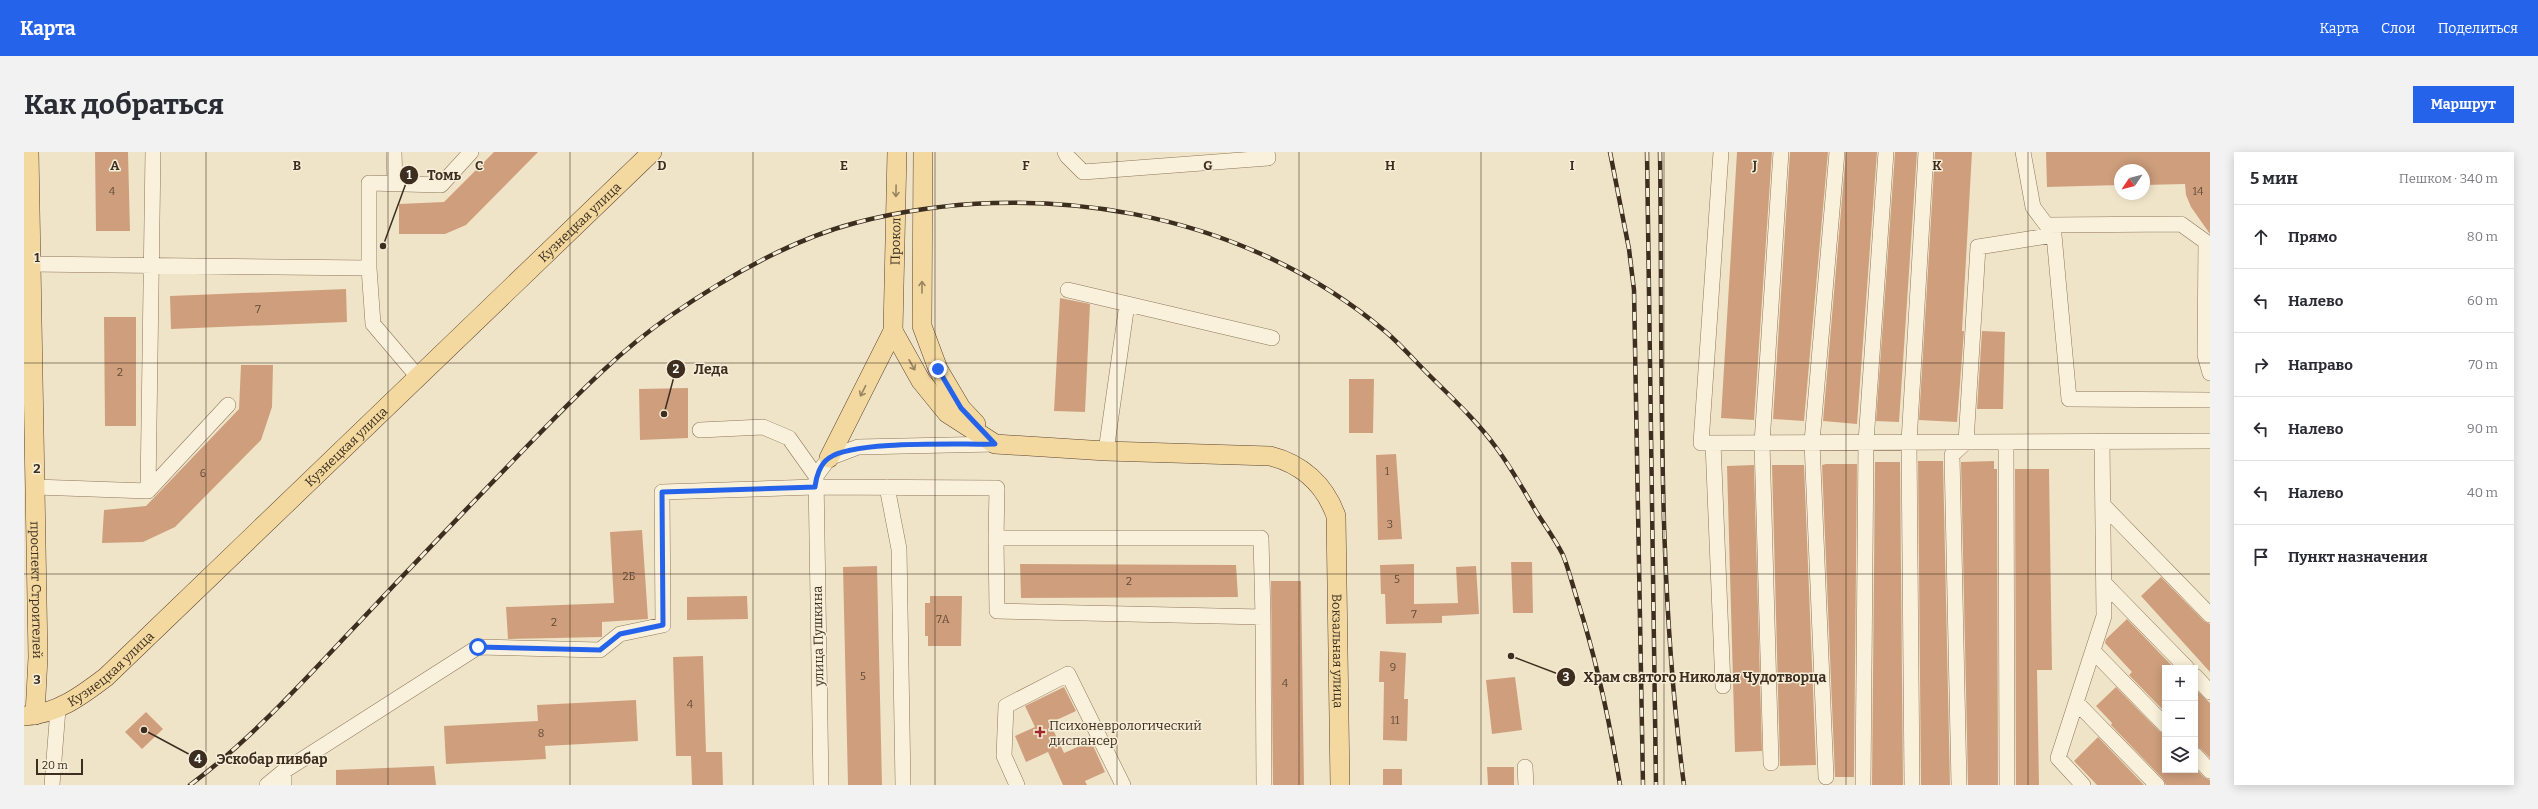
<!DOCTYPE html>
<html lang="ru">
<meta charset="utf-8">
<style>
:root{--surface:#fff;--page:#f2f2f3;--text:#2b2b33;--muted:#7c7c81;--line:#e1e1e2;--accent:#2563eb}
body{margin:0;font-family:Bitter,serif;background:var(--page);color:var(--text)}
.controls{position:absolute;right:12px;bottom:12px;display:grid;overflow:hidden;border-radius:0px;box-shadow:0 2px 10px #0003}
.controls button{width:36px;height:36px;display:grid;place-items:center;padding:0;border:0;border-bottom:1px solid var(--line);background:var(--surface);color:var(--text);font:20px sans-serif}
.compass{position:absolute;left:2090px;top:12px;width:36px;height:36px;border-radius:50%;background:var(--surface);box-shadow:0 2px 10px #0003;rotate:235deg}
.scale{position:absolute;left:12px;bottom:10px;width:47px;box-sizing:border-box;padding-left:4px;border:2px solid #3d2e20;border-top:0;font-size:11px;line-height:14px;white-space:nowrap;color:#3d2e20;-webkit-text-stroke:3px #f7eed8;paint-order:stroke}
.stop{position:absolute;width:12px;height:12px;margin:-9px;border:3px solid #2563eb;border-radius:50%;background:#fff}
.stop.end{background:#2563eb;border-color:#fff;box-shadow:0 1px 4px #0008}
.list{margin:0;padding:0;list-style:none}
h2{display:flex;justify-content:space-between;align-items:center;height:52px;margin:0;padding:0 16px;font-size:17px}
h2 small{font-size:13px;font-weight:400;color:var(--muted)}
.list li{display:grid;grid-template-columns:26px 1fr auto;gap:12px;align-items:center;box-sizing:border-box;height:64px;padding:0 16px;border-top:1px solid var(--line)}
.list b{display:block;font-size:15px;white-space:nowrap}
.list em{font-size:13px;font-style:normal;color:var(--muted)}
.icon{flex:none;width:22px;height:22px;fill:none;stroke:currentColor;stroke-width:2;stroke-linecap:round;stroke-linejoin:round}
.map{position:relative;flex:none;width:2186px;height:633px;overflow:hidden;border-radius:0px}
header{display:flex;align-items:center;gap:24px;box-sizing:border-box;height:56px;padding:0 20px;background:var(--accent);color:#fff}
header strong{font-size:19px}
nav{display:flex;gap:22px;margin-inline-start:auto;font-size:14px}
.intro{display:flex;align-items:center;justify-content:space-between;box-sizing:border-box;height:96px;padding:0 24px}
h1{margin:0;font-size:28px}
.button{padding:10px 18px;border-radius:0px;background:var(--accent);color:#fff;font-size:14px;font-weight:700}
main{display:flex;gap:24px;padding:0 24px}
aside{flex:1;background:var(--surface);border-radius:0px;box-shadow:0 2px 10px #0003}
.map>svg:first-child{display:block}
.building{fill:#cf9f7d}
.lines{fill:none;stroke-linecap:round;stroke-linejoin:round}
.minor-casing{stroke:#8d765c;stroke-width:16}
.major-casing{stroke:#5b4430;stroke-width:20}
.minor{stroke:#faf1dc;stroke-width:15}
.major{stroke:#f3d9a0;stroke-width:19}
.rail-casing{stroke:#3d2e20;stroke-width:4.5}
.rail{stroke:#f7eed8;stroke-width:3;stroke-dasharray:9;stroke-linecap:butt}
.oneway{stroke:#988460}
.route{stroke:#2563eb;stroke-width:5}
.grid{fill:none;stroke:#3d2e20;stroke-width:1;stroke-opacity:0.55}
.poi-dot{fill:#9e2a2b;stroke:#f7eed8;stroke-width:1.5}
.labels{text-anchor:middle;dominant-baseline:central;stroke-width:3;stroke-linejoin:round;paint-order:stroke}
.number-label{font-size:11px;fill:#624a37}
.street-label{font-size:13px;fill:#3d2e20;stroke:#f7eed8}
.poi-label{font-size:13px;fill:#3d2e20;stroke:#f7eed8;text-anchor:start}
.grid-label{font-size:13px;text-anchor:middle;font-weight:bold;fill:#3d2e20;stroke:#f7eed8;stroke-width:3;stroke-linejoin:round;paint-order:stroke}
.leader{fill:none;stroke:#3d2e20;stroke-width:1.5}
.callout-dot{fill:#3d2e20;stroke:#f7eed8;stroke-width:1.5}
.mark-label{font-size:12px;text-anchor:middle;font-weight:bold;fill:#fff}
.callout-label{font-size:14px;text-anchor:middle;font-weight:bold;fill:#3d2e20;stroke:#f7eed8;stroke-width:3;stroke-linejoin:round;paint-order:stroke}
</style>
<header>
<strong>Карта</strong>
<nav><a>Карта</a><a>Слои</a><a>Поделиться</a></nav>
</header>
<div class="intro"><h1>Как добраться</h1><a class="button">Маршрут</a></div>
<main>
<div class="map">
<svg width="2186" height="633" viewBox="0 0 2186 633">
<rect width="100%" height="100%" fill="#f0e4c8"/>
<!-- building -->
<path class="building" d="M71,0H104L106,79H72Z
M470,0H514L442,73L421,82H375V52L420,50Z
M1713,0H1748L1730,268L1697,266Z
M1766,0H1804L1780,269L1749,267Z
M1822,0H1853L1833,272L1799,269Z
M1871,0H1893L1875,270L1852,269Z
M1911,0H1948L1938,179H1940L1933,270L1895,268Z
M2022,0H2186V82L2167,55L2162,43L2161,32L2120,33V18H2096V33L2023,35Z
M322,137L323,170L147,177L146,144Z
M1036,146L1066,152L1061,260L1030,259Z
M80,165H112V274H81Z
M1958,179L1981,180L1979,257H1953Z
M217,213H249L248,255L237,288L151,375L119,390L78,391L80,358L122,354L215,257Z
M1325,227H1350L1349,281H1325Z
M664,236V286L616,288L615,237Z
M1372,302L1378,387L1354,388L1352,303Z
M1894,309H1919L1926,633H1897Z
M1970,309V317H1973L1974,633H1944L1937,310Z
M1851,310H1876L1879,633H1848Z
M1802,312H1833L1830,625H1811L1798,313Z
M1730,313L1738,599L1711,600L1703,314Z
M1748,313H1780L1792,613L1756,614Z
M1991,317H2025L2028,518H2013L2015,633H1992Z
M618,378L624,467L578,470V485L484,487L482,455L590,451L586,380Z
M1487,410H1508L1509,461H1489Z
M996,412L1212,413L1214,445L997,446Z
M1390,412V452L1434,451L1432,415L1452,414L1455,462L1418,464V471L1362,472L1361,442H1357L1356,413Z
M853,414L858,633H824L819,415Z
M2137,425L2180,469L2186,472V520L2117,444Z
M1247,429H1277L1280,633H1249Z
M723,444L724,467L663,468V445Z
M906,444H938L937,494H904V484H901V451H906Z
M2103,467L2150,516H2141V560L2105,523L2108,520L2081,491L2082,487Z
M1356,499L1382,501L1380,547H1384L1383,589L1359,588L1360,530H1355Z
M679,504L682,600H698L699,633H668L667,604H652L649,505Z
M1491,525L1498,578L1468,582L1462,528Z
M1040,535L1052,559L1026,571L1040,601L1067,589L1081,620L1061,629L1063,633H1039L1024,600L1002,610L991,584L1011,575L1001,554Z
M2092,535L2135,579L2141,582V618H2171V616L2180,625L2186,628V633H2142L2139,627L2087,573L2088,571L2072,554Z
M2171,537L2186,551V606L2177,597L2171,594Z
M612,548L614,589L521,594L522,607L422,612L420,574L514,569L513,553Z
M122,560L139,577L118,597L101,580Z
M2074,585L2120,633H2073L2050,609Z
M410,614L412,633H312V618Z
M1463,615H1490V633H1464Z
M1359,617H1378V633H1359Z"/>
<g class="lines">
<!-- minor casing -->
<g class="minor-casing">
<path id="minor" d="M370,0L371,32
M1041,0L1043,4L1059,20L1244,6L1243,0
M1697,0L1677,291L2186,289
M1999,0L2009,55L2030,83L2045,247L2186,248
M2023,73L2157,72L2182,90L2181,203L2186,221
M7,112L345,116L349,172L394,225
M345,116V31L417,33L447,0
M1044,138L1248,186
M676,278L739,275L765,286L792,324
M1982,290L1983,633
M1689,291L1699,534
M1082,299L1103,152
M11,335L124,339L204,253
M863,335L875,397L879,633
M124,339L129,0
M2079,353L2186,463
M972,386L973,459L1239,465L1240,633
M2080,431L2163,516
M2069,499L2141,573
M2171,524L2186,540
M2052,550L2133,633
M2171,603L2186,619
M1747,611L1738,291L1757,0
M1501,615L1502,633
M1802,625L1788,290L1813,0
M28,633L34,557
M243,633L260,619
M260,633V619L454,495L576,498L596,482L639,473L638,340L791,335L973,336L972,386H1237L1239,465
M797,633L792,324L805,306L834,295L971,292
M993,633L980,604L982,554L1044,522L1099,633
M1839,633L1842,290L1862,0
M1888,633L1885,290L1902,0
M1935,633L1928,303L1942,290L1954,95L2030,83
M2059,633L2034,606L2080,464L2078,289"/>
</g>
<!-- major casing -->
<g class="major-casing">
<g id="major">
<path id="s1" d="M5,0L14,505L11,563"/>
<path d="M899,0L898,174L914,217L937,256L952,272"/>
<path id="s2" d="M869,179L897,229L923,261L971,292L1082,299L1246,304C1278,312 1301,333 1312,364L1316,633"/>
<path id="s3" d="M805,306L869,179L873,0"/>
<path id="s4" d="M0,564C33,562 57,544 82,525L628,0"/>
</g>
</g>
<!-- minor -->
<use href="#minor" class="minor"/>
<!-- major -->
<use href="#major" class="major"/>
<!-- rail casing -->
<g class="rail-casing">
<path id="rail" d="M1586,0L1605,97L1610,138L1619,633
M1623,0L1632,633
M1636,0C1639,211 1632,424 1660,633
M166,633C224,590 274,535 323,483C386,416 450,349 514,283C556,240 597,198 646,164C701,126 766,88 831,71C1011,24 1218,58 1362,180C1377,193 1390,208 1404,222C1427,245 1452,268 1471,294C1487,315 1500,339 1513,361C1522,375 1532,389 1539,403C1545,418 1549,435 1554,450C1573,510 1586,571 1596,633"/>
</g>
<!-- rail -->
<use href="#rail" class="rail"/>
</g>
<!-- one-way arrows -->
<defs><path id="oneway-shaft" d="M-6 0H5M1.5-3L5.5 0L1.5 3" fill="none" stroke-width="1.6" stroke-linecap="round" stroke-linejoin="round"/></defs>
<g class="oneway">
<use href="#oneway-shaft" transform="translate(872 39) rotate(91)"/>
<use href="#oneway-shaft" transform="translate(898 135) rotate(-90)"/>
<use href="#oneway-shaft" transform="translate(888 213) rotate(61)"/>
<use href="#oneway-shaft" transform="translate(839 239) rotate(117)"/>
</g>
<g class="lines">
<!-- route -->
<path class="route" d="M454,495L576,498L596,482L639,473L638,340L791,335C792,325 796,312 805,306C831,288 936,293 971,292L937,256L914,217"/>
</g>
<!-- grid -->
<path class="grid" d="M182,0V633M364,0V633M546,0V633M729,0V633M911,0V633M1093,0V633M1275,0V633M1457,0V633M1640,0V633M1822,0V633M2004,0V633M0,211H2186M0,422H2186"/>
<!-- markers -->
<path class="poi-dot" d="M1014 574h4v4h4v4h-4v4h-4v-4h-4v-4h4z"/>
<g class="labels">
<!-- number labels -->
<g class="number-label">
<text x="88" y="39">4</text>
<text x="2174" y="39">14</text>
<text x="234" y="157">7</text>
<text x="96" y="220">2</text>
<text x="1363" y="319">1</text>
<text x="179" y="321">6</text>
<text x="1366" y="372">3</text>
<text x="605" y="424">2Б</text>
<text x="1373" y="427">5</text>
<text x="1105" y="429">2</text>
<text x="1390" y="462">7</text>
<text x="919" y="467">7А</text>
<text x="530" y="470">2</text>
<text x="1369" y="515">9</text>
<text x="839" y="524">5</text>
<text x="1261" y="531">4</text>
<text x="666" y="552">4</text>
<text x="1371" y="568">11</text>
<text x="517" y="581">8</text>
</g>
<!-- street labels -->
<g class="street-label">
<text stroke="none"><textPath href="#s4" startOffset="749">Кузнецкая улица</textPath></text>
<text stroke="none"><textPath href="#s3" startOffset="232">Прокол</textPath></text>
<text stroke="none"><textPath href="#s4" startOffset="425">Кузнецкая улица</textPath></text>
<text stroke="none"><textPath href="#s1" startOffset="438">проспект Строителей</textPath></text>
<text transform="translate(794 484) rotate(-91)">улица Пушкина</text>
<text stroke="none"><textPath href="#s2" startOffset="659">Вокзальная улица</textPath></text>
<text stroke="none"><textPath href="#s4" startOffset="101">Кузнецкая улица</textPath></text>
</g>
<!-- poi labels -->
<g class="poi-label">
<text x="1025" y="573">Психоневрологический<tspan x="1025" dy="15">диспансер</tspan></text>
</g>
</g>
<g class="grid-label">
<text x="91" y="18">A</text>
<text x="273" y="18">B</text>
<text x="455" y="18">C</text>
<text x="638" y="18">D</text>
<text x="820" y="18">E</text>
<text x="1002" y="18">F</text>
<text x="1184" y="18">G</text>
<text x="1366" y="18">H</text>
<text x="1548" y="18">I</text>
<text x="1731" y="18">J</text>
<text x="1913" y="18">K</text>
<text x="13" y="110">1</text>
<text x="13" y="321">2</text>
<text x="13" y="532">3</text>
</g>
<!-- callouts -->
<path class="leader" d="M359 94L385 23M640 262L652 217M1487 504L1542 525M120 578L174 607"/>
<g class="callout-dot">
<circle cx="359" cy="94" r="4"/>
<circle cx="640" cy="262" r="4"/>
<circle cx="1487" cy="504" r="4"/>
<circle cx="120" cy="578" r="4"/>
<circle cx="385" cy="23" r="10"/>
<circle cx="652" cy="217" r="10"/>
<circle cx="1542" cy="525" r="10"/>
<circle cx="174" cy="607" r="10"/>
</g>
<g class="mark-label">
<text x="385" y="27">1</text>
<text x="652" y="221">2</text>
<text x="1542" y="529">3</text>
<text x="174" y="611">4</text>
</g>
<g class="callout-label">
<text x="420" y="28">Томь</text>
<text x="687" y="222">Леда</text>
<text x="1681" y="530">Храм святого Николая Чудотворца</text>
<text x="248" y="612">Эскобар пивбар</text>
</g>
</svg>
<div class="controls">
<button>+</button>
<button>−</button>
<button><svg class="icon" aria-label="layers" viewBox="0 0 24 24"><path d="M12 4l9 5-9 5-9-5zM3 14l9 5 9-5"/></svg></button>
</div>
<svg class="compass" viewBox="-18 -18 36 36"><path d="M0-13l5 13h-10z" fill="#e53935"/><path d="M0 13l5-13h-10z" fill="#7c7c81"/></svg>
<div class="scale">20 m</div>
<div class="stop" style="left:454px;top:495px"></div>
<div class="stop end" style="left:914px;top:217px"></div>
</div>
<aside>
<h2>5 мин<small>Пешком · 340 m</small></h2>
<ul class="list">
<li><svg class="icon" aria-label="ahead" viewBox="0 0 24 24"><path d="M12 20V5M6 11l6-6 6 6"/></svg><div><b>Прямо</b></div><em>80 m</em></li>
<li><svg class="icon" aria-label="left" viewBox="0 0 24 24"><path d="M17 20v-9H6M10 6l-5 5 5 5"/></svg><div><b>Налево</b></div><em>60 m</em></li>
<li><svg class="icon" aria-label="right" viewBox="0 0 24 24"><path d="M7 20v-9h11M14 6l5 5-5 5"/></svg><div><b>Направо</b></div><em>70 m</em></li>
<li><svg class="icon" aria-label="left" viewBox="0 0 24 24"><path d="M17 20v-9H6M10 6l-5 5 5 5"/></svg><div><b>Налево</b></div><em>90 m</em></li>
<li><svg class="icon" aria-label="left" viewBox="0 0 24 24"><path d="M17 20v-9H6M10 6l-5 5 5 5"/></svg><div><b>Налево</b></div><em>40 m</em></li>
<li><svg class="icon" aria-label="arrive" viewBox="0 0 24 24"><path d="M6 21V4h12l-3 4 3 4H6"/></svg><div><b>Пункт назначения</b></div></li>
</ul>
</aside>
</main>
